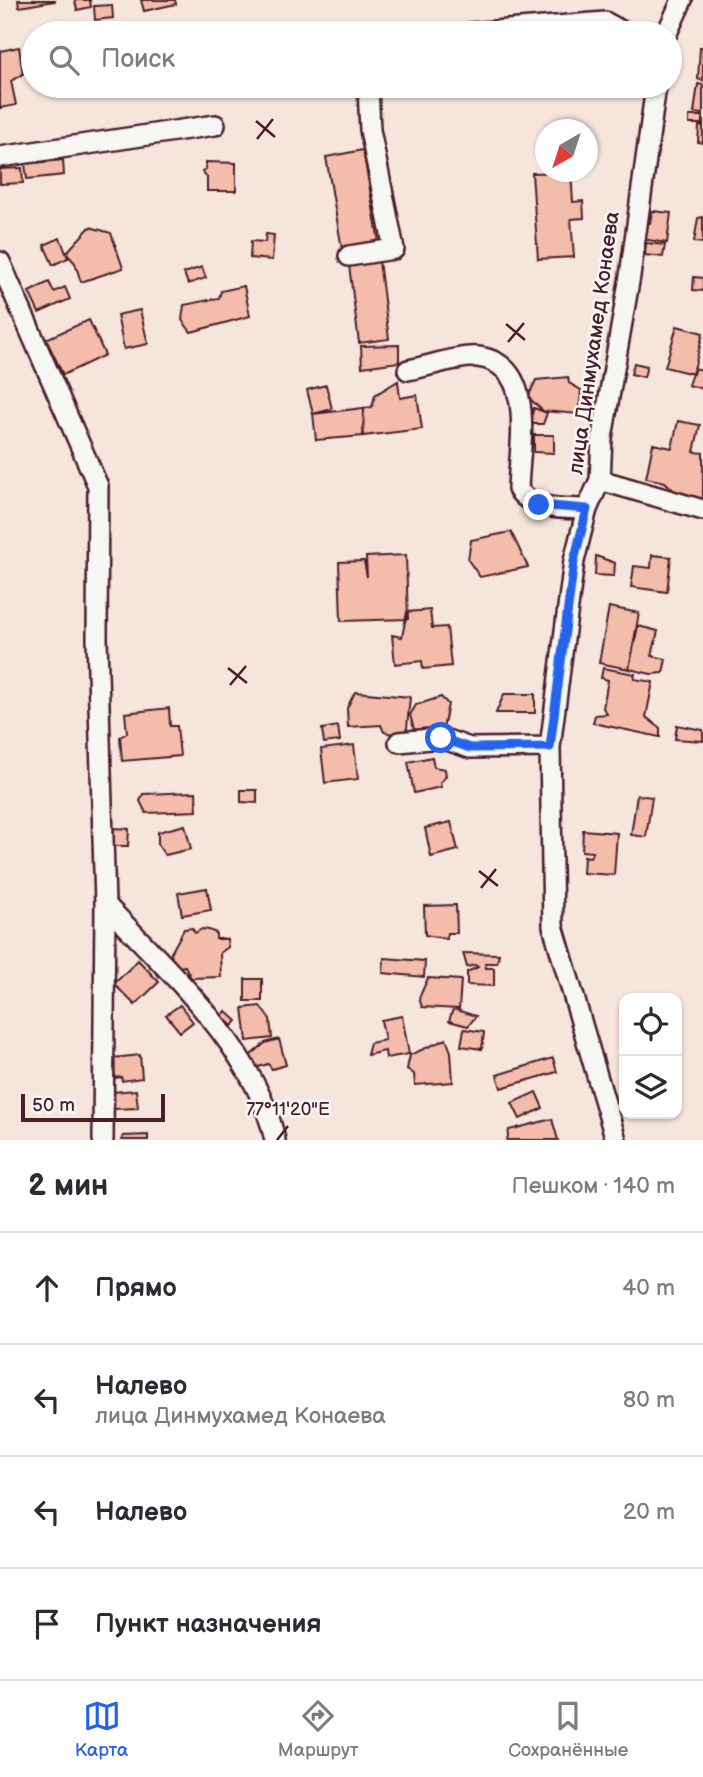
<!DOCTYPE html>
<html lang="ru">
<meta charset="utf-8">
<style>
:root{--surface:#fff;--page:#f2f2f3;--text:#2b2b33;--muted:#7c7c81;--line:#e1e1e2;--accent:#2563eb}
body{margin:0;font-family:"Balsamiq Sans",sans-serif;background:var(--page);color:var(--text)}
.controls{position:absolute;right:21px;bottom:21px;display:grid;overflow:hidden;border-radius:14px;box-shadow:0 2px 5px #0004}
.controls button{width:63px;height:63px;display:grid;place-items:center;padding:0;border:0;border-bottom:2px solid var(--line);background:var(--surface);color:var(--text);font:35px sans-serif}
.compass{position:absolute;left:535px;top:119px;width:63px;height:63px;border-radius:50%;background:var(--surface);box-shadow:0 2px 5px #0004;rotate:219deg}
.scale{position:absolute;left:21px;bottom:18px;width:144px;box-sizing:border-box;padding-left:7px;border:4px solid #4a1f2b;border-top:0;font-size:19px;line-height:24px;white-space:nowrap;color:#4a1f2b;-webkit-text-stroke:5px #f6f6f2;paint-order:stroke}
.stop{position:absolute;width:21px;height:21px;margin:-16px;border:5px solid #2563eb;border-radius:50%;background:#fff}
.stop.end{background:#2563eb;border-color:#fff;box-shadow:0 2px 7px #0008}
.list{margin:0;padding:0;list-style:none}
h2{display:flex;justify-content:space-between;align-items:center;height:91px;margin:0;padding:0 28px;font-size:30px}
h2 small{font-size:23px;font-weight:400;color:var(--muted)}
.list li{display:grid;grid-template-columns:46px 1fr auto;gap:21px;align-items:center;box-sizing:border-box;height:112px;padding:0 28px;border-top:2px solid var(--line)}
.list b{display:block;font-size:26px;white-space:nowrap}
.list p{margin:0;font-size:23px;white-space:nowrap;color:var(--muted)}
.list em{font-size:23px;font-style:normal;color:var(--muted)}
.icon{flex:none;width:38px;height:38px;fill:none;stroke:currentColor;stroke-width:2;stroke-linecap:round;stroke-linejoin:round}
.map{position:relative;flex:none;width:703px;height:1140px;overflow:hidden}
.search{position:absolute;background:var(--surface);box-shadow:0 2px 5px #0004;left:21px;right:21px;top:21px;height:77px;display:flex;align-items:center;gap:18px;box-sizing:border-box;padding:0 24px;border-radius:38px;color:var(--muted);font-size:26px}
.sheet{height:539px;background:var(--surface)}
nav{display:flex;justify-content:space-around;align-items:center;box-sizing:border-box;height:98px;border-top:2px solid var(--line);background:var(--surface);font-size:19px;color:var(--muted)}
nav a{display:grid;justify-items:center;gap:4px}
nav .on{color:var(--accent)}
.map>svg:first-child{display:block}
.building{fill:#f4bcaa;stroke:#4a1f2b;stroke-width:2}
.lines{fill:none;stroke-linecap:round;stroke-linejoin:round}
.minor-casing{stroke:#4a1f2b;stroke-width:24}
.minor{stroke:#f6f6f2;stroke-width:19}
.route{stroke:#2563eb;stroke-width:9}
.ticks{fill:none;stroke:#4a1f2b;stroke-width:2.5}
.labels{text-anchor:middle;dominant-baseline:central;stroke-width:5;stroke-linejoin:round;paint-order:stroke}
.street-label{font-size:21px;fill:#4a1f2b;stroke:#f6f6f2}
.ticks-label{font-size:18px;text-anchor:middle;fill:#4a1f2b;stroke:#f6f6f2;stroke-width:5;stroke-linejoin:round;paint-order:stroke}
</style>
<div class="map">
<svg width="703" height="1140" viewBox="0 0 703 1140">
<rect width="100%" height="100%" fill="#f5e5dc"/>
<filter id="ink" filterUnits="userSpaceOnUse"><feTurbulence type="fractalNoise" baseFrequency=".0143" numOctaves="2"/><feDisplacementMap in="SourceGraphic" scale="14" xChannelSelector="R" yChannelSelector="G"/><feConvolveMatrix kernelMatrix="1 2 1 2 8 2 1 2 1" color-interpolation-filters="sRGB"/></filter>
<g filter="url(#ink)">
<!-- building -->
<path class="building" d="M18,0H55V1L19,7Z
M75,0H90L91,7L77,10Z
M141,0H175L176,4L144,11Z
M112,5L113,18L95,20L94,6Z
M19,47L23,74L11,81L16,105L0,108V51Z
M700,47H703V81L698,79Z
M698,84L703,85V114L694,113Z
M478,86H517L518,92L480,99Z
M541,86H595V87L541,90Z
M689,116H703V124H689Z
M699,126H703V143L698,142Z
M363,150L379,242L342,249L326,157Z
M63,160L64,175L27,179L25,164Z
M206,162L236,163V191H207V177L202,171L206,169Z
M22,168L23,183L0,184V169Z
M571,172L573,202L583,201L584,218L571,219L574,257L538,259L532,173Z
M652,211L671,213L667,243L642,239L645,223H650Z
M703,217V243L694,242L698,218Z
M90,227L111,233L123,268L81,282L75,263L66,253Z
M266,234L274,235L272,260L250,258L251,241L265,242Z
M60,238L68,258L53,265L44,245Z
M646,243L665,245L663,257L645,255Z
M379,261L389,339L359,343L349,265Z
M202,267L206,278L188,284L184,273Z
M694,277L703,278V291L693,290Z
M49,282L54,292L65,287L70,299L39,313L29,292Z
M244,286L250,316L191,332L182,320L184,305L219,298L221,291Z
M140,310L148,344L124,349L117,315Z
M89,320L105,355L63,375L46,339Z
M677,326L703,333L693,374L665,367Z
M399,345V362L362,367L361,346Z
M634,363L647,366L644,377L631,374Z
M694,368L703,370V389L688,385Z
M568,377L569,383L581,390L579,414L543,411L528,397L536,380Z
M398,381L400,398L417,395L422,429L363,436L364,408L372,407L375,395Z
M326,385L332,409L313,414L307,390Z
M364,408L363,436L316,440L313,414Z
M534,408L547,413L543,424H528Z
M678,421L700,425L694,452L703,453V505L685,501L665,482L646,478L653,444L672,448Z
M534,435H554V453L534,452Z
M511,532L528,567L480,577L468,560L471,540Z
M406,555L408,619L341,621L339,562L364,561L367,577L366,557Z
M652,555L671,557L667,592L631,587L634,566L651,568Z
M596,556L615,563L614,576L595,575Z
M609,607L639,613L629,669L599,663Z
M430,610L432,628L447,627L451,666L423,669L422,661L395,664L392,635L402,637L407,612Z
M638,626L658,631L652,656L666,659L663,673L651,674L629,669Z
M603,668L635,674L634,679L653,682L646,717L660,728V737L593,723L595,715L607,714L603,708L608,680L601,678Z
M355,692L410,697L407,728L401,736L384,732L381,725L348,727L347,708Z
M504,694H535V713H496Z
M441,697L448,704L443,729L416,736L410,715L416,705Z
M169,708L170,726H177L180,756L122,761L120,737L127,733L125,713Z
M677,725L703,730V741L675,739Z
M338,726L340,741L324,743L322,729Z
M354,745L358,779L325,783L321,749Z
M432,757L434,767L445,769L446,776L440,783L441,787L414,793L408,762Z
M241,790H257V803L241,802Z
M196,792L197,811L146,813L140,801L143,794Z
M637,795L652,797L646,837L631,835Z
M451,822L458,850L431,857L425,828Z
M185,825L191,849L165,855L158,845V832Z
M114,828L129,829L128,846H113Z
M583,830L617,833L614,875L583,873L584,856L590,857L593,852L582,851Z
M207,888L211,910L182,915L178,893Z
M456,905L457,933H447V939L425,935L424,906Z
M192,928L195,933L202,929L209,930L216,933V939H227L228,947L220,953L221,977L191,978L185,966L180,967L172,961L171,953L184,929Z
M463,953L499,954L497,963H485L486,968H494V986L467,985V972L478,967L475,965L467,967Z
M384,958L425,961L424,977L383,973Z
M138,960L159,982L135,1005L114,984Z
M428,978L461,980L459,1009L422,1007L419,998Z
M245,979H262V1001H245Z
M180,1005L193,1022L180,1032L166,1015Z
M260,1006L270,1019L272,1038L247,1041L243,1008Z
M453,1009L476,1016L468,1026L449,1021Z
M226,1011L237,1021L232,1026L222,1016Z
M402,1016L409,1054L386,1058L385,1051L367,1055L370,1043L385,1040L381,1020Z
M464,1029L484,1032L482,1049L461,1046Z
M279,1039L286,1065L272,1069L268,1064L249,1070L243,1062L265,1043Z
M446,1039L451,1052L453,1082L415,1085L414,1074L407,1069L410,1055Z
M140,1055L142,1078L122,1081L121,1077L115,1078L113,1058Z
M553,1058L557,1072L501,1088L497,1075Z
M136,1090L138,1108L114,1109L113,1092Z
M536,1092L543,1108L520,1119L512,1103Z
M552,1119L558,1140H507L509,1130Z
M148,1135V1140H122L123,1136Z"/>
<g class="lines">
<!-- minor casing -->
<g class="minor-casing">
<path id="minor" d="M470,33L605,22L625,33
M667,33L682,0
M0,157L215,125
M349,256L394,249L370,130L368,86
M0,262L98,486L97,639L105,904L103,1140
M408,370C426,367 461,355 478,357C538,365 519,447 518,489C532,511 563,508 587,509
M600,480L703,510
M399,742L441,738L470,748L550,747
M105,904C166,969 256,1049 275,1140
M616,1140L553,926L550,747L574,561L587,509L600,480L602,438L630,276L656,86"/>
</g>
<!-- minor -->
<use href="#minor" class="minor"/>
</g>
</g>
<g class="lines" filter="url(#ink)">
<!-- route -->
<path class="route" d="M441,738L470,748L550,747L574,561L587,509L539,505"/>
</g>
<!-- ticks -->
<path class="ticks" d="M256,121L275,137M257,139L273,119M506,324L525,340M508,342L524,323M228,668L247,683M230,685L246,666M479,871L498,886M481,888L496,869M277,1140L288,1126"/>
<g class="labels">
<!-- street labels -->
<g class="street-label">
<text transform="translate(594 343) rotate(-82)">лица Динмухамед Конаева</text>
</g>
</g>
<g class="ticks-label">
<text x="288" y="1115">77°11'20"E</text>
</g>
</svg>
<div class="controls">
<button><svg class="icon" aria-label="locate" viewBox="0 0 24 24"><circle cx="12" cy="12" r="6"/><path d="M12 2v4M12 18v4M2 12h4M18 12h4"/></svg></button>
<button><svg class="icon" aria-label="layers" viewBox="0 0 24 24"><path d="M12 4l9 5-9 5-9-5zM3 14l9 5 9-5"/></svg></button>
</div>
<svg class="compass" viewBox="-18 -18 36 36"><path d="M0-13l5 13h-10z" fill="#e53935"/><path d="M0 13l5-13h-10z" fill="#7c7c81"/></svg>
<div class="scale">50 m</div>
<div class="stop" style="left:441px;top:738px"></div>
<div class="stop end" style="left:539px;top:505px"></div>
<div class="search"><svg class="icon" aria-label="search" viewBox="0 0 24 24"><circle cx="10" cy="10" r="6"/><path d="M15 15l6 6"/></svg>Поиск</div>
</div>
<section class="sheet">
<h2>2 мин<small>Пешком · 140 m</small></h2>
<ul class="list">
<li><svg class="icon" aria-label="ahead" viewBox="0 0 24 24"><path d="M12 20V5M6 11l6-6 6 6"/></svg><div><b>Прямо</b></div><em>40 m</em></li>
<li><svg class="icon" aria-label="left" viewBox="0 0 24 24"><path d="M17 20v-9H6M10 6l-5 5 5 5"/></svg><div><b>Налево</b><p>лица Динмухамед Конаева</p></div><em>80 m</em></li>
<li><svg class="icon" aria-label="left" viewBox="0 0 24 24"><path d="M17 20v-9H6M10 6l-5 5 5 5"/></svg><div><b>Налево</b></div><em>20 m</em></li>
<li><svg class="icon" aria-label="arrive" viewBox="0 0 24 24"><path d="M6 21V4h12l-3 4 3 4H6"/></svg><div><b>Пункт назначения</b></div></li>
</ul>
</section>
<nav>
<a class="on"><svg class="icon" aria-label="map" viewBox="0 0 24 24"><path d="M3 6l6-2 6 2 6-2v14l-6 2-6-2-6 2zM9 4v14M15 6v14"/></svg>Карта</a>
<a><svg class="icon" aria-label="directions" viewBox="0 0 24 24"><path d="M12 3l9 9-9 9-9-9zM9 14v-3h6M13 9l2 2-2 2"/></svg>Маршрут</a>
<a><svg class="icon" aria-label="saved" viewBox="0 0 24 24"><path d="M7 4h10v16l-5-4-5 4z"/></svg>Сохранённые</a>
</nav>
